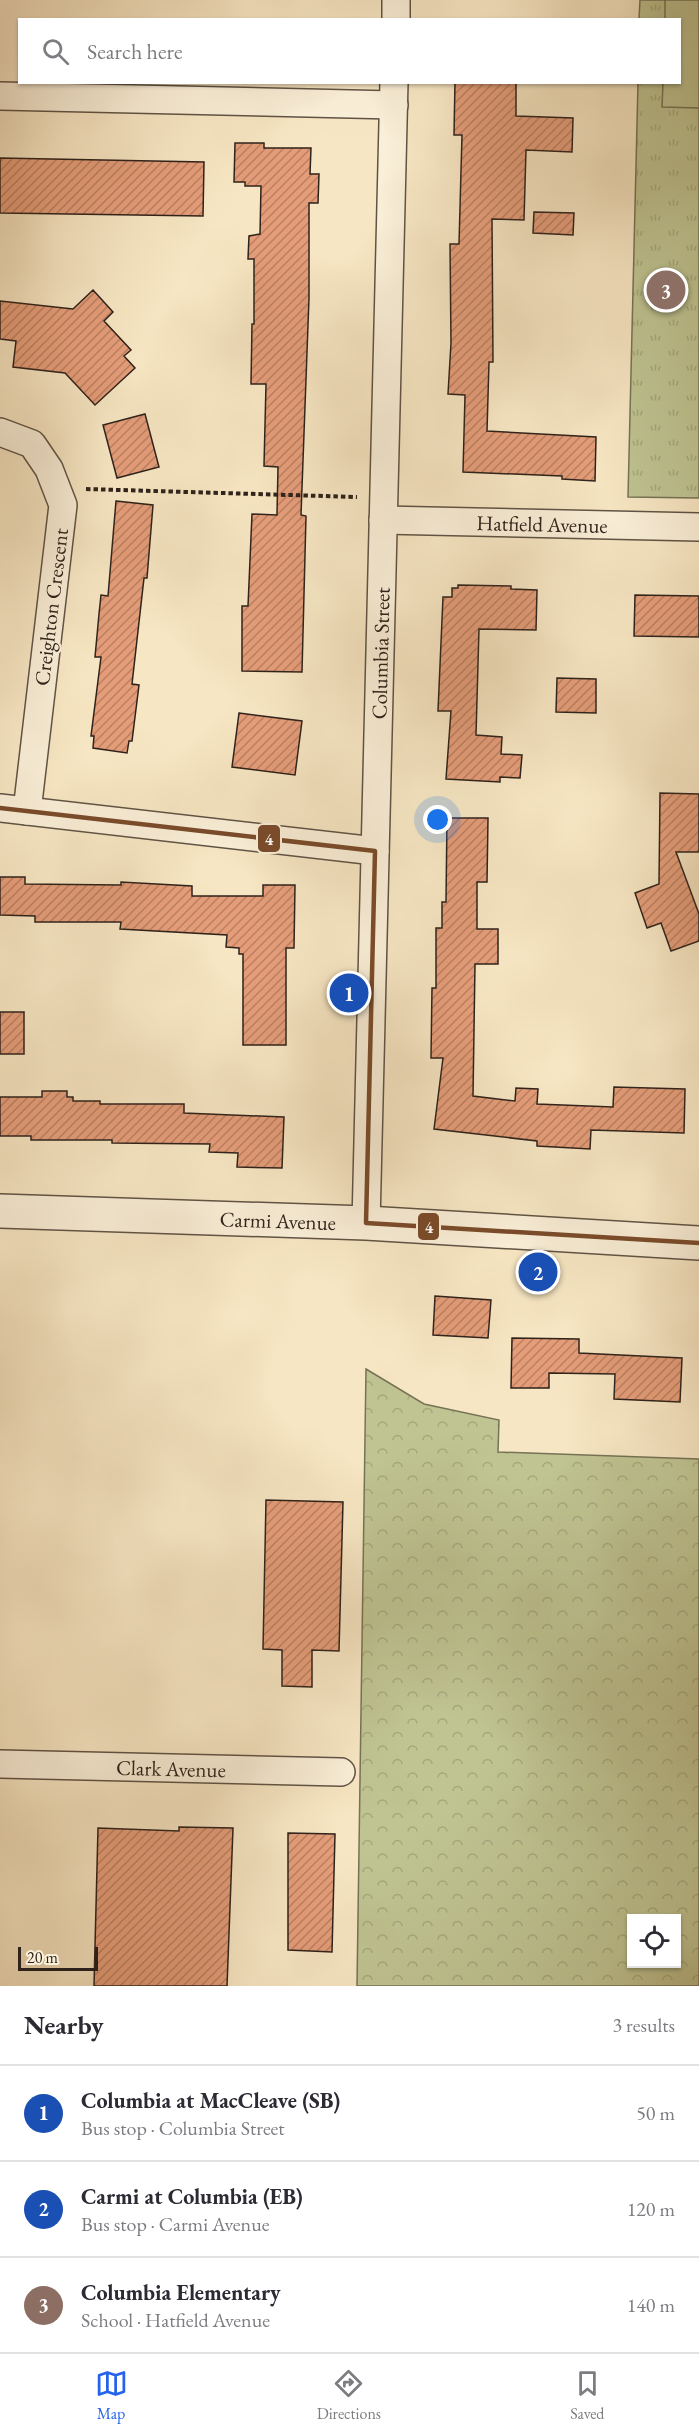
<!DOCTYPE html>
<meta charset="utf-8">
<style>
:root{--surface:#fff;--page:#f7f7f7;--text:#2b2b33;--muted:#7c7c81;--line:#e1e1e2;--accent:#2563eb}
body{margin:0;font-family:"EB Garamond",serif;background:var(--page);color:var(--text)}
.controls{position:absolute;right:18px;bottom:18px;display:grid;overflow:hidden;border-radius:0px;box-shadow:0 2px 4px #0004}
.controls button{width:54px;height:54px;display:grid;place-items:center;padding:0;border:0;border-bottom:2px solid var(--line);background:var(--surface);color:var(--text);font:30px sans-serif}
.scale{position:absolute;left:18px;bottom:15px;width:80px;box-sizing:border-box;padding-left:6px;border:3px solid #2e221b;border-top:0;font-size:16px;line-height:21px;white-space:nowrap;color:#2e221b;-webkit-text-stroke:4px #faefd8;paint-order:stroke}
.you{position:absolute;left:438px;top:820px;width:21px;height:21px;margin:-15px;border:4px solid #fff;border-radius:50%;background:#1a73e8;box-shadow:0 0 0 9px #1a73e833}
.badge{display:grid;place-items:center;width:39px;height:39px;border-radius:50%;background:var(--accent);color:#fff;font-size:20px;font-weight:700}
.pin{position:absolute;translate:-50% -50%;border:3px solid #fff;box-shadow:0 2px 6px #0006}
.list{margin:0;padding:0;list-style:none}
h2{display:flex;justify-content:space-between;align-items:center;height:78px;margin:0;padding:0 24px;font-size:26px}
h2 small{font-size:20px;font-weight:400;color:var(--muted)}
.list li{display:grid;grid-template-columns:39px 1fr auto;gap:18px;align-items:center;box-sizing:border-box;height:96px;padding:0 24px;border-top:2px solid var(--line)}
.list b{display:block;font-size:22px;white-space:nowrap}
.list p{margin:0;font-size:20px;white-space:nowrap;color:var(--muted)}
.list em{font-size:20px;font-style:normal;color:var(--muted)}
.icon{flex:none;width:33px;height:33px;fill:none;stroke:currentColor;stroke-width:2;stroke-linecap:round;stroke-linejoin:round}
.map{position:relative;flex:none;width:699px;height:1986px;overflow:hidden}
.search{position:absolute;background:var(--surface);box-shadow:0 2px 4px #0004;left:18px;right:18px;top:18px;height:66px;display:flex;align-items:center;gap:15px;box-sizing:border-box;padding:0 21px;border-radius:0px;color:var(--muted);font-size:22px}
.sheet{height:366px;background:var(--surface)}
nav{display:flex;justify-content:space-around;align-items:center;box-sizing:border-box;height:84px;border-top:2px solid var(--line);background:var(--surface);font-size:16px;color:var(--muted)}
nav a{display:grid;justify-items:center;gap:3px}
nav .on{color:var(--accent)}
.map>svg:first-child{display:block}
.grass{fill:url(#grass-tufts);stroke:#767356;stroke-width:1.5}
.forest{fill:url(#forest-crowns);stroke:#767356;stroke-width:1.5;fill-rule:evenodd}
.pitch{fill:#bfc492;stroke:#767356;stroke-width:1.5}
.building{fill:url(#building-hatch);stroke:#2e221b;stroke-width:1.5}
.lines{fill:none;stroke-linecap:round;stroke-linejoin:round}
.minor-casing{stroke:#605345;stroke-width:30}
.tertiary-casing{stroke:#605345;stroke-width:36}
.path{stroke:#2e221b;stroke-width:4;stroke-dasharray:4.5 3;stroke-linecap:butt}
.minor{stroke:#faefd8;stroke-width:27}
.tertiary{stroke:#faefd8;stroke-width:33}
.bus-1-casing{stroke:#faefd8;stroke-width:9}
.bus-1{stroke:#7a4b2a;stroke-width:4.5}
.labels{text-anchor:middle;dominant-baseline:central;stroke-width:4.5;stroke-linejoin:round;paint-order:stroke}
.street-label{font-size:21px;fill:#2e221b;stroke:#faefd8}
.line-badge{stroke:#faefd8;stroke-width:2}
.badge-label{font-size:16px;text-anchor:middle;font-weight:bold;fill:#fff}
</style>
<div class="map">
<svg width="699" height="1986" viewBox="0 0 699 1986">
<defs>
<pattern id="grass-tufts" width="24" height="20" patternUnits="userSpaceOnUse" patternTransform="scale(1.5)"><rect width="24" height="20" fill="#bfc492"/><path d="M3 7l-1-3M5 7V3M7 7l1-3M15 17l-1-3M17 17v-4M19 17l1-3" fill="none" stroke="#a4a87d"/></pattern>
<pattern id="forest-crowns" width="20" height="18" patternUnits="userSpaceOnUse" patternTransform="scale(1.5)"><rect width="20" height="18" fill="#bfc492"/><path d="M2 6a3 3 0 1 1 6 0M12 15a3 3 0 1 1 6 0" fill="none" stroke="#a4a87d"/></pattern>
<pattern id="building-hatch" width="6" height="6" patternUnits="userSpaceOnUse" patternTransform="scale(1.5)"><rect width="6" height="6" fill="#e59d79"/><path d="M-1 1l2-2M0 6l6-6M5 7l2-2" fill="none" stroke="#ba8062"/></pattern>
</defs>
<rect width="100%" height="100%" fill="#f7e6c3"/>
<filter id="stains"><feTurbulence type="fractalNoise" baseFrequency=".00333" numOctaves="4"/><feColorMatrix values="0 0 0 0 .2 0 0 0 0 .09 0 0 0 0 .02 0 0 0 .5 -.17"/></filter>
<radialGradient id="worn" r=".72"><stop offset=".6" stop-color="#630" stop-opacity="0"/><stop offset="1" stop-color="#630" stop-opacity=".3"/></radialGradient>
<!-- grass -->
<path class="grass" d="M640,0H699V498L628,497L638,83L680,82V20L639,19Z"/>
<!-- forest -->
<path class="forest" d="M366,1369L424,1404L499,1420L498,1452L699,1459V1986H357ZM632,1918H676V1964H632Z"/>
<!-- pitch -->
<path class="pitch" d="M665,0H699V108L662,107L663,83L680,82V20L665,19Z"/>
<!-- building -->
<path class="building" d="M455,82H516V116L573,118L572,152L526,150L524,220L492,219L493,362H489L487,431L596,437L595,481L562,479V476L463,472L465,395L448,394L451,343L450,244H459L462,135H454Z
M235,143H264V148H311L310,174H319L318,203H309V298L301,515L306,516L302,672L242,671V606H248L252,514L277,515L278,467L264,466L266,384H251L252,324H254V259H248L249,236L260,234L261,186H245V182H234Z
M0,158L204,162L203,216L0,213Z
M534,212L574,213L573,235L533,233Z
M93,290L113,312L104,321L131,350L124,356L135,368L95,405L65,373L13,367L16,341L0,339V301L73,309Z
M145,414L159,467L117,478L103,425Z
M116,501L153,505L147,578H144L132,684L139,685L132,741H129L127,753L93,748L94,736H91L101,657H95L99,614L101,595L108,596Z
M458,585L511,586V589L537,590L536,630L479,629L476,735L502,737L501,754L522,755L520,778L500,777V782L446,779L451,711H438L443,597H452V588H458Z
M635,595L699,596V637L634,636Z
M557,678L596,679V713L556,712Z
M239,713L302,721L295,775L232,767Z
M660,793L699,794V852H676L699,914V941L671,951L661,923L647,928L635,893L659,884Z
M447,818H488L487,882H477V929H498V964H475L473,1096L515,1101L516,1088L538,1089L537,1104L613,1107L614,1087L685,1089L684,1133L591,1130L590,1149L537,1146V1141L434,1129L443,1058H431L432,988H436V928H442V902H446Z
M0,877H25V884L121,885V882L192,886V896H263V885H295L294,948H286V1045H243V954H239V948L226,947L227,935L120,929L121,922H35V916L0,915Z
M0,1012H24V1054H0Z
M42,1091H67V1097H73V1101H100V1104H184V1113L284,1117L282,1168L237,1167L238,1153L209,1152L210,1144L112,1143V1140H31V1136H0V1097H42Z
M435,1296L491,1300L488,1338L433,1335Z
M512,1338L579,1339V1353L682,1358L680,1402L614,1399L615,1374L549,1373V1388H511Z
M266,1500L343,1502L339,1651L312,1650V1687L282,1686V1650L263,1649Z
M179,1827L233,1828L227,1986H94L98,1828L179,1831Z
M288,1833L335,1834L332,1952L288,1950Z"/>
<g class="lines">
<!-- minor casing -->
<g class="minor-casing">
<g id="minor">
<path d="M396,20V0"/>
<path d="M0,96L394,105"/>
<path d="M0,432L32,444L49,469L63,505L27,811"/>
<path id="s1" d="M383,520L699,527"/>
<path d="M0,808L375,851"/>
<path id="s2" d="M366,1223L394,82"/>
<path id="s3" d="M0,1764L341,1772"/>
</g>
</g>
<!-- tertiary casing -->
<g class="tertiary-casing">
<g id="tertiary">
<path id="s4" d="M0,1211L366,1223L699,1243"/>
</g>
</g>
<!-- path -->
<path class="path" d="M86,489L357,497"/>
<!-- minor -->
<use href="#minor" class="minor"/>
<!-- tertiary -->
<use href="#tertiary" class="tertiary"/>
<!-- bus-1 casing -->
<g class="bus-1-casing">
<path id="bus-1" d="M0,808L375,851L366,1223L699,1243"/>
</g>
<!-- bus-1 -->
<use href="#bus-1" class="bus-1"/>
</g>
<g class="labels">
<!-- street labels -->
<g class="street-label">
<text stroke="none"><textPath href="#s1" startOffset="159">Hatfield Avenue</textPath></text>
<text transform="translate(51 607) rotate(-83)">Creighton Crescent</text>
<text stroke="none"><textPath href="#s2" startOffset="570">Columbia Street</textPath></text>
<text stroke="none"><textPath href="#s4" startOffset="278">Carmi Avenue</textPath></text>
<text stroke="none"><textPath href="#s3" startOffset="171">Clark Avenue</textPath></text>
</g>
</g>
<g class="line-badge">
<rect x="257" y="824" width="24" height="29" rx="6" fill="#7a4b2a"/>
<rect x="417" y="1212" width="23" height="29" rx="6" fill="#7a4b2a"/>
</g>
<g class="badge-label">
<text x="269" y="845">4</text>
<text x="429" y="1233">4</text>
</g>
<rect width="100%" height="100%" filter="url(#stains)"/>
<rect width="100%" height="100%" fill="url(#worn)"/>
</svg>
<div class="controls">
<button><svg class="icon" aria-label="locate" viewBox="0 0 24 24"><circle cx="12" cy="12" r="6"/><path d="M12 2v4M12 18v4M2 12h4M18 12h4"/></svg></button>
</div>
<div class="scale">20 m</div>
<div class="you"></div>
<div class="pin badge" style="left:349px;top:993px;background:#1a4fb4">1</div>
<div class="pin badge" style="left:538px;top:1272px;background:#1a4fb4">2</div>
<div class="pin badge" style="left:666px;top:290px;background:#8d6e63">3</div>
<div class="search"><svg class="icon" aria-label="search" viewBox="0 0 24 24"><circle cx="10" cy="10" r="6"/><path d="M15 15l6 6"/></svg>Search here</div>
</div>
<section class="sheet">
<h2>Nearby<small>3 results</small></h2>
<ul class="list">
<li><span class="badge" style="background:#1a4fb4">1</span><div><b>Columbia at MacCleave (SB)</b><p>Bus stop · Columbia Street</p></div><em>50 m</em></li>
<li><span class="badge" style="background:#1a4fb4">2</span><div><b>Carmi at Columbia (EB)</b><p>Bus stop · Carmi Avenue</p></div><em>120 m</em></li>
<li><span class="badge" style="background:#8d6e63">3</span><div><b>Columbia Elementary</b><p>School · Hatfield Avenue</p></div><em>140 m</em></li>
</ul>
</section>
<nav>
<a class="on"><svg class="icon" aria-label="map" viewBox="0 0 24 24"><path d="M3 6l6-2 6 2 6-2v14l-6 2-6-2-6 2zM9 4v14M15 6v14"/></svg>Map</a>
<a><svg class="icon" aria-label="directions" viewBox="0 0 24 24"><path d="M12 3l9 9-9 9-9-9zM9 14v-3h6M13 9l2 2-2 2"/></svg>Directions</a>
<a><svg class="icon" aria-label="saved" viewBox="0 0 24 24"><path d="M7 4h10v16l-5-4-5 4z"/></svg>Saved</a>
</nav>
